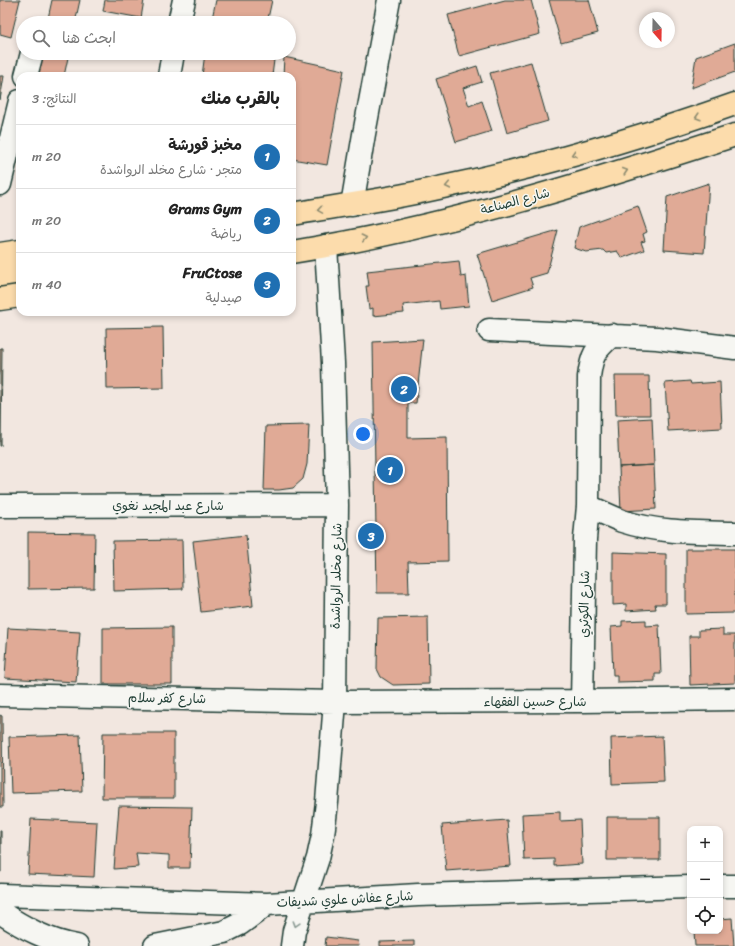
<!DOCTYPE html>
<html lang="ar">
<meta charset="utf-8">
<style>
:root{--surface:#fff;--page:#f6f6f6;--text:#222;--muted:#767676;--line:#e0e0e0;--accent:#1f6fb2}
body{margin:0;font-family:Sriracha,"Playpen Sans Arabic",sans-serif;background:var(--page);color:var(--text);direction:rtl}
.controls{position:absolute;right:12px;bottom:12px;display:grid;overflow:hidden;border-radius:8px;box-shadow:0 2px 6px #0003}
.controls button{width:36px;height:36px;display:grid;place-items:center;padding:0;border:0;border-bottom:1px solid var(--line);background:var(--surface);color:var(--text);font:20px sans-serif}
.compass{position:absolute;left:639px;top:12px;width:36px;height:36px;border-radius:50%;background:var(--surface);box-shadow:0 2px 6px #0003;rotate:160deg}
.you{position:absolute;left:363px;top:434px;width:14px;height:14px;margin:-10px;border:3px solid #fff;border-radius:50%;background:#1a73e8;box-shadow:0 0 0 6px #1a73e833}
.badge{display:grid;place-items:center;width:26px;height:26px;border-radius:50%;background:var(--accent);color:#fff;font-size:13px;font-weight:700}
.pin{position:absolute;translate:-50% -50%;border:2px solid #fff;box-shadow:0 1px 4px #0006}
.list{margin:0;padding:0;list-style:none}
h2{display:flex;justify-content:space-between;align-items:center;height:52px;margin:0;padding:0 16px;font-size:17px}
h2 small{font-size:13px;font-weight:400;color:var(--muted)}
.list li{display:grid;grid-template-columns:26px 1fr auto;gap:12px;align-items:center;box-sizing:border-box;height:64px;padding:0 16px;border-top:1px solid var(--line)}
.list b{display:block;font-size:15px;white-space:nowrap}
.list p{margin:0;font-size:13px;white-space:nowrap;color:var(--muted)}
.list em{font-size:13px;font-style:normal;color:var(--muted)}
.icon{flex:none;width:22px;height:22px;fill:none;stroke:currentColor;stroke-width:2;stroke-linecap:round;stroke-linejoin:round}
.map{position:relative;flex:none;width:735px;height:946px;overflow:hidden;direction:ltr}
.search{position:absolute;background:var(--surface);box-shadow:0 2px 6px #0003;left:16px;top:16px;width:280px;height:44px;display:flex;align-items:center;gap:10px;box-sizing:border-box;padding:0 14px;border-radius:22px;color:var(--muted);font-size:15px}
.panel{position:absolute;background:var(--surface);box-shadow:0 2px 6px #0003;left:16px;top:72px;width:280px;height:244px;border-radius:12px;direction:rtl}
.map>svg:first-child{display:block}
.building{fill:#e0aa96;stroke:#1f3d34}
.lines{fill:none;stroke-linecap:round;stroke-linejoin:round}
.minor-casing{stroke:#1f3d34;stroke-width:25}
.major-casing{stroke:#1f3d34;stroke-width:25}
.highway-casing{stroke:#1f3d34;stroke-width:25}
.minor{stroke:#f6f6f2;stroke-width:22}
.major{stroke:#fcdcac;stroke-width:22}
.highway{stroke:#fcdcac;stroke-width:22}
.oneway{stroke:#8e8c70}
.oneway2{stroke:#8a9a93}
.labels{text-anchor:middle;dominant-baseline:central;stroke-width:3;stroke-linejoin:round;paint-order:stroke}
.street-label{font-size:13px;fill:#1f3d34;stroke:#f6f6f2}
</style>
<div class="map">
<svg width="735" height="946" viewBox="0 0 735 946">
<rect width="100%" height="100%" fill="#f2e7e0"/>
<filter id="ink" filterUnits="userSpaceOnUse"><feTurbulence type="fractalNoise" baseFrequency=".025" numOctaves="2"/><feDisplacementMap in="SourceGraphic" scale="8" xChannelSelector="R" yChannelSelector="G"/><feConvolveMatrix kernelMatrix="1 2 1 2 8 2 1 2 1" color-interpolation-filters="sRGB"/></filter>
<g filter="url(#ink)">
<!-- building -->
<path class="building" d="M0,0H20L11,37L0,34Z
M52,0H80L75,23H47Z
M105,0H144L141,18L103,11Z
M216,0H272L267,23H211Z
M505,0H531L540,34L459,56L448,15Z
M549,0H589L598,33L561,43Z
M735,43V72L691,88L696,57Z
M41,53H69L64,76H36Z
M205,53H223L274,60L272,76H202Z
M284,57L344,70L327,165L292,159V76H283Z
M531,62L548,121L507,133L490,73Z
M477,66L482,82L463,88L469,106L482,101L492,131L456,142L436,79Z
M0,76H4L0,100Z
M709,183L704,253L664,250L667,197Z
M638,206L647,232L643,234L645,241L641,242L644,250L622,258L617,251L606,253L603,250L586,252L574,248L579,227Z
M558,230L547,273L530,278L533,287L492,300L477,254Z
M459,261L461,277L466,276L469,306L440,309L439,301L403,305L404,313L373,316V308L369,309L366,286H369L367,271Z
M163,327L164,388L107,389L106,328Z
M423,339L416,403H408V438L447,437L448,561L408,562L409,593H377L373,342Z
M0,348H2L1,446H0Z
M615,376H649L650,415H616Z
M690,381L691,384L720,382L722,428L668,431L665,383Z
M652,418L654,465L619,467L617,420Z
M309,425L307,464L303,479L293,488L279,490H264L266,426Z
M654,465L656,509L621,511L619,467Z
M28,532L95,533L94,588L28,589Z
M246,535L253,606L201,612L193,541Z
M182,540L183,589L114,591L113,541Z
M686,549H735V613L686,614Z
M613,552L666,554V604H655L656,609L626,611V604L613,605Z
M428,617L429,684L393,685L381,677L377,669L378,618Z
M646,620V626L659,625L661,674H655V681L617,682V675H613L611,627L622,626V621Z
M172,627V684H103V628Z
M8,628L80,632L76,682L5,678Z
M723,629V635H735V683L690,685L689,636H699V630Z
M0,715L2,716L3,807H0Z
M103,733H174V798H102Z
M80,735L82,791L11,793L9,737Z
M662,736L664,782L612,784L611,738Z
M119,806L192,807L190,868H169V855L136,853L138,867L114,869Z
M560,812V821L580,820L582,864L554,866V859L524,860L522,814Z
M607,817H660V860H607Z
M31,819L97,822L94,877L28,874Z
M507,820L511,866L446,871L442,825Z
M0,831H1V872H0Z
M732,918L734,946H695L694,931H720V919Z
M326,937L358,941L359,946H325Z
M414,941V946H380V942Z"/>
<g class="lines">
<!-- minor casing -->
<g class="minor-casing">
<path id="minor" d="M179,23L184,0
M26,76L32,53
M169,76L173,53
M0,184L20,101
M352,205L364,134L389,0
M489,330L657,338L735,348
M0,506L337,505
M588,506C599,511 610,516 622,521C658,533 697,532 735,533
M0,695L335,702L582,701L735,699
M582,701L585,539L588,506L589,377C592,353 595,351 612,335
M720,886H735
M0,895L267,904L418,895L690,887
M0,912C24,928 48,941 77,946
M155,946L224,932L240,924L267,904
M292,946L294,931L318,858L323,835L327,802L335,702L337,505L333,363L326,246"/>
</g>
<!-- major casing -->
<g class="major-casing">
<path id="major" d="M292,214C338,206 384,200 429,190C532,169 636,139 735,104
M292,252C443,228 590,182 735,135
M0,254L20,251
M0,299L20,296"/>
</g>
<!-- highway casing -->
<g class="highway-casing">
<path id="highway" d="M0,275L20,272"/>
</g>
<!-- minor -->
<use href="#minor" class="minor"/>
<!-- major -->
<use href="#major" class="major"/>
<!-- highway -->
<use href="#highway" class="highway"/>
</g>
<!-- one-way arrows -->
<defs><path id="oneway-chevron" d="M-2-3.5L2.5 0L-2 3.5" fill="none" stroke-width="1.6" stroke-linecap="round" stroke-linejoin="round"/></defs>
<g class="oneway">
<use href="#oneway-chevron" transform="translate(698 117) rotate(163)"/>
<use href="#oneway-chevron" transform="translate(574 154) rotate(164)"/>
<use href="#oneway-chevron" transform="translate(625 171) rotate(-18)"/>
<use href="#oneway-chevron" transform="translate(448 186) rotate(168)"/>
<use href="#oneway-chevron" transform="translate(320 210) rotate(171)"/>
<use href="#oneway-chevron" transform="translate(364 238) rotate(-12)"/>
</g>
<use class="oneway2" href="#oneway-chevron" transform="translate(296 924) rotate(107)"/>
</g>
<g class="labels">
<!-- street labels -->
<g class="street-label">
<text transform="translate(515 201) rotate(-15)">شارع الصناعة</text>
<text x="168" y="505">شارع عبد المجيد نغوي</text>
<text transform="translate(336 576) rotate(-89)">شارع مخلد الرواشدة</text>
<text transform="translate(584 604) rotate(-89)">شارع الكوثري</text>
<text transform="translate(167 698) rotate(1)">شارع كفر سلام</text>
<text x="535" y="701">شارع حسين الفقهاء</text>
<text transform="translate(345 899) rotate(-3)">شارع عفاش علوي شديفات</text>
</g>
</g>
</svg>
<div class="controls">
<button>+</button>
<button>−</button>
<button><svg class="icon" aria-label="locate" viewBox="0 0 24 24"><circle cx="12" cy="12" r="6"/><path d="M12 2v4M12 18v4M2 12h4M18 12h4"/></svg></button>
</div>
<svg class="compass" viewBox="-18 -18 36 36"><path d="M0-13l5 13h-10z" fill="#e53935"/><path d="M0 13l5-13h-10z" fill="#767676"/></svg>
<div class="you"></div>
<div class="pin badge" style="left:390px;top:470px">1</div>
<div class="pin badge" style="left:404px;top:389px">2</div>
<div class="pin badge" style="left:371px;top:536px">3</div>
<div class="search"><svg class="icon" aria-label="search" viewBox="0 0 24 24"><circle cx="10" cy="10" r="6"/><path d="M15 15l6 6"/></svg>ابحث هنا</div>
<section class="panel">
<h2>بالقرب منك<small>النتائج: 3</small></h2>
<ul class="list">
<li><span class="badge">1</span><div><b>مخبز قورشة</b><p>متجر · شارع مخلد الرواشدة</p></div><em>20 m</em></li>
<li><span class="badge">2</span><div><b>Grams Gym</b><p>رياضة</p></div><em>20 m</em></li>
<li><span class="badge">3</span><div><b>FruCtose</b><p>صيدلية</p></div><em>40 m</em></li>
</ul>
</section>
</div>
